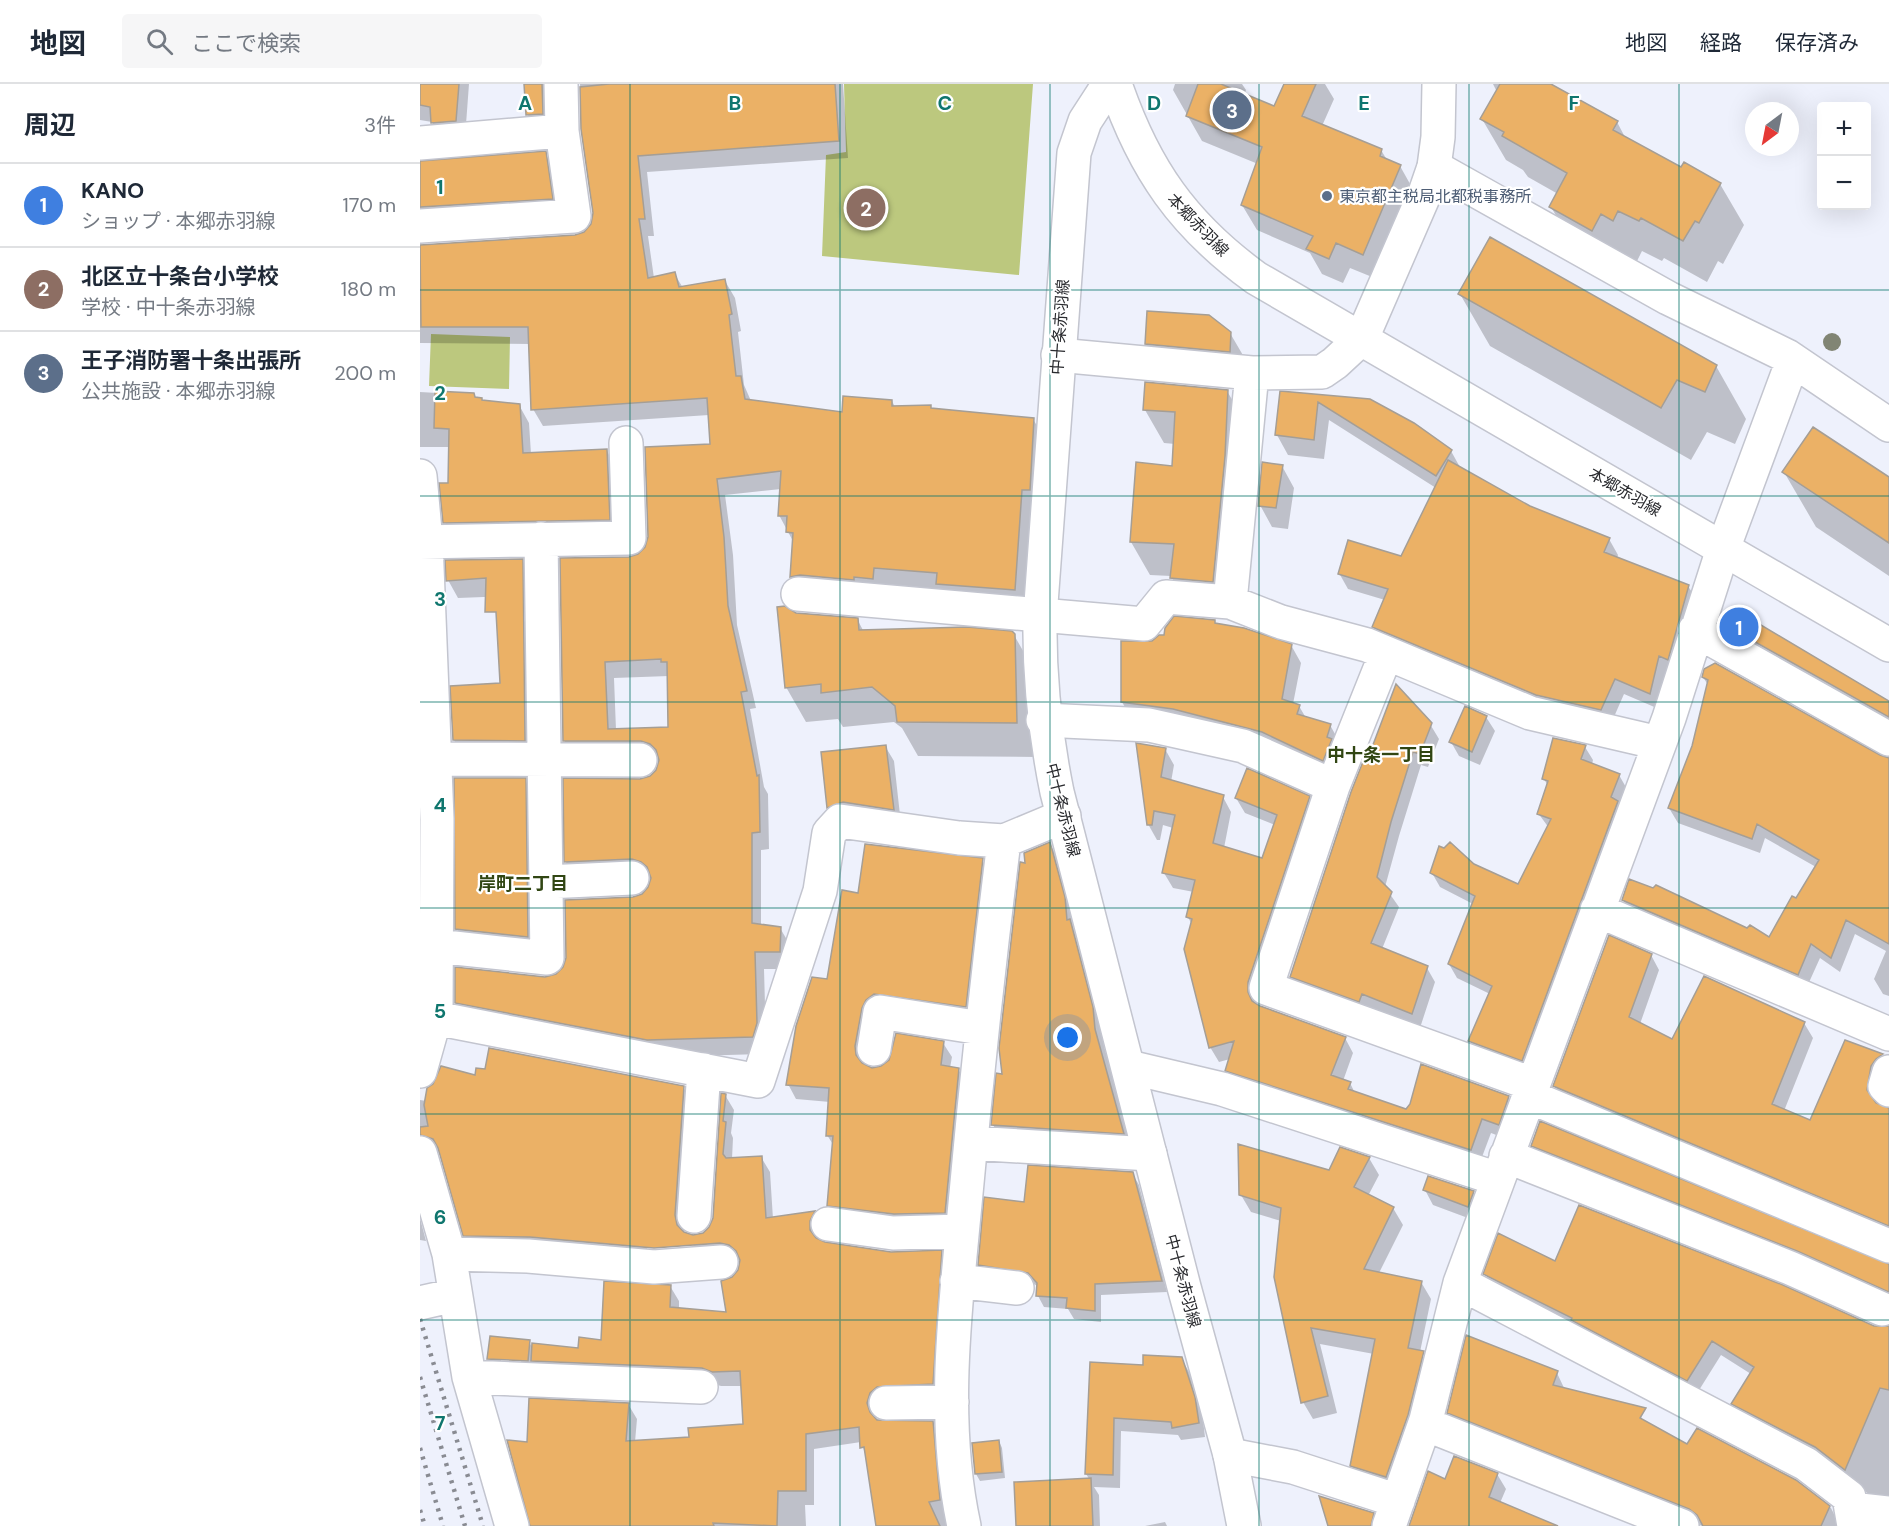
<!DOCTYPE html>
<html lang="ja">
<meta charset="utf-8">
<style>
:root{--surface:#fff;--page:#f6f6f7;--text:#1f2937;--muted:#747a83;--line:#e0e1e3;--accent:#d93025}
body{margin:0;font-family:"DM Sans","Noto Sans JP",sans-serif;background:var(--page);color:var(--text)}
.controls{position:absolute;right:18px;top:18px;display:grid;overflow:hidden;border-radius:6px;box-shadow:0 6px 24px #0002}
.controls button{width:54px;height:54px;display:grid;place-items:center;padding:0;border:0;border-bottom:2px solid var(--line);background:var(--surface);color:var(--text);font:30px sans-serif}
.compass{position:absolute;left:1325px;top:18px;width:54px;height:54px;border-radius:50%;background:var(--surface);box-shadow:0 6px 24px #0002;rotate:212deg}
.you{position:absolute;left:648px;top:954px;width:21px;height:21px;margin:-15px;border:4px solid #fff;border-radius:50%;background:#1a73e8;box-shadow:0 0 0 9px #1a73e833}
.badge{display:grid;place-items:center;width:39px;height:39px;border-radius:50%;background:var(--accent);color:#fff;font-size:20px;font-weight:700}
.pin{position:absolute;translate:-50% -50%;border:3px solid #fff;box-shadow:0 2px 6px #0006}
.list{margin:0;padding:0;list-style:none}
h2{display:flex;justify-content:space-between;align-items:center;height:78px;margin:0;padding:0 24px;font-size:26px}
h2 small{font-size:20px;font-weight:400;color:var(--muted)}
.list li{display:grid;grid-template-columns:39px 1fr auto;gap:18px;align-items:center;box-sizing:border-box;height:84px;padding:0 24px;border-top:2px solid var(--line)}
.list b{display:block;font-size:22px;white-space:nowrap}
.list p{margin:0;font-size:20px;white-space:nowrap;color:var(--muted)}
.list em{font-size:20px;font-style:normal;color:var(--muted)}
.icon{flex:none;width:33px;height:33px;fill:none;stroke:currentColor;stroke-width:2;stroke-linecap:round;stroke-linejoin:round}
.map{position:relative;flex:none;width:1469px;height:1442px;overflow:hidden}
header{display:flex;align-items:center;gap:36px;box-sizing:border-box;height:84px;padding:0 30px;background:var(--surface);border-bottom:2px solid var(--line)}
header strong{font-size:28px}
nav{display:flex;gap:33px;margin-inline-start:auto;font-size:21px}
.search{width:420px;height:54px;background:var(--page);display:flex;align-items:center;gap:15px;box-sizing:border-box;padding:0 21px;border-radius:6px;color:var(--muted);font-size:22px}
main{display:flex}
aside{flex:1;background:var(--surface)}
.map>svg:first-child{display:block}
.green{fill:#bcc87e}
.shadow{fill:#0003;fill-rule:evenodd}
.building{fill:#ebb166;stroke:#a59e95;stroke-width:1.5;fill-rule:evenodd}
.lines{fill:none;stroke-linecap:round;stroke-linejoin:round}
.minor-casing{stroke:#c3c5cf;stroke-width:36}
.major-casing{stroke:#c3c5cf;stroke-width:36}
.minor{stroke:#fff;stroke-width:33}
.major{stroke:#fff;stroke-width:33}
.rail{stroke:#898b92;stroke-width:4.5;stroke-dasharray:3 6;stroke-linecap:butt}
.tree{fill:#818574}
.grid{fill:none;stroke:#0f766e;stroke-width:1.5;stroke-opacity:0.55}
.service-dot{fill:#5c6f8a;stroke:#fff;stroke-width:2}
.labels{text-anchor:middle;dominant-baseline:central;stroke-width:4.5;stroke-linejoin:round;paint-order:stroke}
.service-label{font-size:16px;fill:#4e5e75;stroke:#fff;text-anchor:start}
.street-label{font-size:16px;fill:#2a2b2f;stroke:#fff}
.neighbourhood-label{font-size:18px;font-weight:bold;fill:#314613;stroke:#fff}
.grid-label{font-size:20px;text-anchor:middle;font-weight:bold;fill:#0f766e;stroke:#fff;stroke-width:4.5;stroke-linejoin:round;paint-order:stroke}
</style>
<header>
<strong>地図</strong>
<div class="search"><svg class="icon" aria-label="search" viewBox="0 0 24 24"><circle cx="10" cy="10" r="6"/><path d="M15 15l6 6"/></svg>ここで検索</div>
<nav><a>地図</a><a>経路</a><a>保存済み</a></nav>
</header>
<main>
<aside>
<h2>周辺<small>3件</small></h2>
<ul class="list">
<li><span class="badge" style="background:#3f7fe0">1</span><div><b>KANO</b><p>ショップ · 本郷赤羽線</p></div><em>170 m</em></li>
<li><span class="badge" style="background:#8d6e63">2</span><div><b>北区立十条台小学校</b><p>学校 · 中十条赤羽線</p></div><em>180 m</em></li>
<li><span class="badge" style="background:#5c6f8a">3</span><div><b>王子消防署十条出張所</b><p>公共施設 · 本郷赤羽線</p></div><em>200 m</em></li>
</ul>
</aside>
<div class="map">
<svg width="1469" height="1442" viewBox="0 0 1469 1442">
<rect width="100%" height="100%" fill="#eef1fc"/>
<!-- green -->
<path class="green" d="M424,0H613L599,191L402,172L406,71L426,68Z
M11,250L90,253L89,305L9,302Z"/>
<!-- shadow -->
<path class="shadow" d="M0,0H49L45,54L22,56L12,38L0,36Z
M105,0H145L132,47L117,48L108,31Z
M160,0H423L428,74L227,88L234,152H228L234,194L254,189L263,204L305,197L315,214L321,247L318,248L324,301L331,317L423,329L472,317L475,323L613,335L623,352L620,423L612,422L604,523L527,516L521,505L463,500L462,511L381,510L371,493L374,459L359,431L361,405L305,411L313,471L317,541L336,624L330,625L344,703L348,710L349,765L341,766V842L360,844L370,861L369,885H344L346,957L342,970L238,973L46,936L36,918L135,892L213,814L223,811L230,803L232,794L156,795L146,778L145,696H221L231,693L237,687L240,677L231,674H154L144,656L210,474L219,472L226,464L291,362L289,331L123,342L113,325L110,260L0,259V162L156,152L165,149L172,141L174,130L162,45ZM249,592L250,645L196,646L194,594Z
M755,0H822L826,6L824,11L855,24L866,0H905L914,15L902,42L961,66L967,76L980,82L994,107L957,195L930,184L923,199L902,190L890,169L837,146L822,121L838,80L782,57L753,6Z
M1073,0H1127L1197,38L1206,55L1262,85L1300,100L1324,141L1303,180L1298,177L1287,198L1244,174L1242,177L1222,167L1217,177L1205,170L1196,187L1155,164L1131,123L1138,110L1108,93L1103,86L1086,76L1062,35L1077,8Z
M125,69L135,86L141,131L0,143V79Z
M1040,210L1296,282L1326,335L1315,360L1287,348L1271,376L1070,262Z
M810,249L824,273L740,283L726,260Z
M807,307L827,341L812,531L771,528L751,492L730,491L711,458L754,384L755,360L744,359L725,326Z
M0,308L53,311L63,318L99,321L109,339L111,370L187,367L196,384L199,452L34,456L25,438L29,401L30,363H0Z
M861,309L950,317L1031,367L1041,385L1110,423L1189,455L1198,471L1197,474L1268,502L1278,518L1239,625L1204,610L1190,642L963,559L954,543L965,516L928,505L919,489L982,474L1016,404L909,336L904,375L868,371L857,351Z
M862,382L874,404L868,445L852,443L840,421Z
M1364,388L1469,395V492L1396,443Z
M102,476L112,494V511L38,514L28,496Z
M376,530L437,535L444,548L594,551L614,586L617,673L498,672L482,644L474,638L423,643L418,635L386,638L366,603Z
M103,534L110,548L112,670H42L34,656L81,600Z
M794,537L796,541L871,561L881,579L873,620L879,622L886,634L910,641L920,659L913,693L712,635L702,618L732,558Z
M1306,541L1469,619V643L1315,556Z
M0,586L7,754L0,872Z
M1283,593L1469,675V912L1463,910L1454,895L1466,867L1435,850L1420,888L1400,874L1386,905L1212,831L1203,816L1350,855L1396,783L1345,754L1340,769L1258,739L1249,724L1273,662L1288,601Z
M1066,633L1075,647L1060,681L1039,672L1031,658Z
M1010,640L1019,655L1008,683L1001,681L979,752L965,803L979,823L962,865L1007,884L1015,898L1000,944L950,923L947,931L879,906L871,892L932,709Z
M465,662L474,677L481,740L417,737L409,723Z
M1165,663L1173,676L1172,680L1199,691L1207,705L1110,990L1058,971L1050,957L1070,910L1037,894L1029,880L1053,820L1020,803L1012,789L1053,781L1099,802L1129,744L1118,729L1128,702L1124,695Z
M745,665L754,681L751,698L803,713L811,728L804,764L843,776L855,741L825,729L816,714L889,713L898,729L836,920L925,954L933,969L923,997L930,999L935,1009L986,1027L1088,1013L1097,1028L1087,1055L1071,1049L1059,1081L816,1002L807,986L810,975L799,978L790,963L772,841L768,833L774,808L753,804L744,789L753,744L743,741L740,756H737L728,740Z
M105,696L112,709L115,866L44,858L37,845Z
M630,760L639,776L654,845L659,853L681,940L684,962L712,1065L582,1057L573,1041L578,991L584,992L607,781Z
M562,776L571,791L554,937L449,940L443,978V982L451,985L462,984L523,959L532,973L530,984L538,985L547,1000L533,1143L417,1136L408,1122L414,1062L407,1051L410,1018L376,1015L368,1000L439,811Z
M1231,871L1239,886L1220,940L1253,957L1384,939L1393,954L1364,1027L1391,1038L1426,958L1462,972L1469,983L1455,1013V1020L1469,1026V1152L1143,1017L1135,1002Z
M57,993L263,1003L272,1018L264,1149L273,1152L283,1150L290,1144L294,1134L305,1011L314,1026L311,1049L313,1054L312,1075L341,1073L350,1088L353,1135L394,1128L403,1143L398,1157L404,1160L471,1169L521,1168L529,1183L521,1314L457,1326L455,1335L512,1339L521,1353L530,1442H457L447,1374L441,1358L394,1365V1421H385L386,1442H113L108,1359L208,1320L217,1335L215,1358L271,1354L324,1341L323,1302H301L291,1299L81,1296L69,1275L109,1258L113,1265H159L183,1257L250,1202L259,1217V1225L308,1230L321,1177L309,1174L53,1166L45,1151L19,1069L0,1059V1016L7,1017ZM272,1160L275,1163L227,1166V1163ZM81,1274L101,1275V1278L81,1277Z
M1112,1061L1469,1182V1218L1121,1077Z
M949,1074L959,1091L948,1112L973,1124L983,1141L959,1189L1001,1198L1011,1215L1000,1268L1012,1285L975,1409L941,1398L931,1381L954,1270L900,1260L917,1329L893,1335L883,1318L861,1137L831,1128L821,1111Z
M712,1089L719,1101L747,1208L681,1211V1238L654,1235L648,1225L624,1223L618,1212V1202L607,1197L566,1192L560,1180L605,1120Z
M1005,1106L1053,1108L1061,1123L1056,1137L1013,1121Z
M0,1134L6,1157L0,1156Z
M1136,1179L1454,1244L1469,1243V1425L1408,1380L1322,1335L1313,1320L1331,1290L1301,1271L1276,1311L1074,1205L1065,1190Z
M1047,1253L1137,1289L1145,1306L1221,1332L1223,1338L1268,1362L1375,1397L1411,1424L1420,1442H1282L1038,1344L1029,1328Z
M761,1274L769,1288L782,1328L785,1353L761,1356L758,1351L701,1347L700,1404L674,1403L679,1411L680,1442H598L670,1396L666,1390L671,1279L724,1283Z
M579,1357L582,1364L585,1394L560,1397L556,1390Z
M1077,1390L1086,1405L1080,1419L1106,1442H990L1026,1396Z
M745,1438L747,1442H725Z"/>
<!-- building -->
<path class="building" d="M0,0H39L36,37L11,39L10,23L0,21Z
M104,0H122L123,30L106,31Z
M189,0H415L419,57L218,72L225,135H219L228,194L255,188L259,203L305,195L312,230L309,231L316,292H321L325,315L422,328L423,312L472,316V322L511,321V324L614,334L610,406H602L595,506L516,500L517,489L454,484L453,495L434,493V496L380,491L370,493L373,449L366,448L367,432H358L361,387L297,395L304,453L308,522L327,607L321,608L337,692L339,691L340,748L332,749V839L361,843L360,868H335L337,939L333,953L227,956L35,919V883L125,893L136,890L143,883L146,874L145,816L213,813L222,810L228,803L231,794L227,783L221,778L212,775L144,778L143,694L220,695L230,692L236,686L239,676L236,666L230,660L221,657H143L140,474L209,473L218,470L225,463L228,453L225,363L290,360L287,314L111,326L108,243H1L0,161L155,151L164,148L171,140L173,129L161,45L160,3ZM241,575V578H247L248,643L188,645L185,578Z
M778,0H801L854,22L864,0H896L882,32L962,65L960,72L981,81L943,171L916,159L909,175L886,165L893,152L821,121L842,63L766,32Z
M1080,0H1131L1198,37L1193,46L1261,83L1264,78L1301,99L1279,139L1275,137L1263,157L1221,134L1219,137L1198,127L1193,137L1181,130L1172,147L1129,123L1147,89L1082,52L1084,48L1060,35Z
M126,67L133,115L0,123V77Z
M1070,153L1297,281L1285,308L1257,296L1241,324L1038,210Z
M727,227L789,231L811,248L810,268L725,260Z
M725,298L808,306L805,372L793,498L750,494L754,460L710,458L716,378L752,382L755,328L723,326Z
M15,307L54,309L55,313L62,314V316L100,320L103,369L187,365L190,436L23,439L19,399H28L29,345L14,344Z
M860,307L950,315L994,339L1032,366L1016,392L898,318L894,356L855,351Z
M1393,343L1469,393V459L1362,388Z
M1028,376L1110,422L1190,454L1184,468L1269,501L1248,576L1239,572L1230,610L1195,595L1181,626L1116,611L952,543L968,505L918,490L928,456L981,472Z
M842,378L863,381L856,424L838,422Z
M103,475L105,657L33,656L30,602L80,599L76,528H65L66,494L26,497L25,476Z
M365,522L376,529L438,534L439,546L547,543L592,547L595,550L597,639L477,638L475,622L452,603L401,609V600L365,604L357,523Z
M1314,525L1469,617V633L1305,541Z
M754,532L795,536V539L824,544L872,560L862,615L880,621L877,630L911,640L907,653L912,655L903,677L842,648L753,625L701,618V557H732L739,551H744L745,544Z
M1295,579L1460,671L1469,674V860L1426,836L1411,874L1391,860L1378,891L1202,816L1209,795L1233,804L1236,801L1327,844L1330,841L1349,853L1372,812L1376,814L1399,776L1337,740L1332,755L1248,724L1272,662L1288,596L1282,593L1284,585Z
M976,600L1012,639L1000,670L993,668L971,738L957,793L972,808L951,859L1008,882L992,930L942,910L939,918L870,893L931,708L948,665L951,666Z
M1045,622L1067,632L1052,668L1029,658Z
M1133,654L1166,661L1161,675L1200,690L1191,713L1198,717L1102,977L1048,957L1072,902L1028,880L1055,812L1010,789L1019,762L1024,764L1030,758L1054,780L1098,800L1131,735L1117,730L1128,697L1122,695Z
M716,659L746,664L741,693L804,711L793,759L842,774L857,731L815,714L827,684L890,712L828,898V908L832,917L840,922L926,953L911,991L931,998L928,1005L986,1025L990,1020L1001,980L1089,1012L1079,1041L1062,1035L1051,1066L805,987L814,957L789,964L764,865L772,835L766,833L775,796L742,789L755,731L734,727L732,741H727Z
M466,661L474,726L423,718L407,724L401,668Z
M34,694H106L108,853L35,845Z
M630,758L645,813L647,836L650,835L673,923L675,945L704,1050L571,1041L576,989L582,990L579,964L600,778L605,779L604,769Z
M445,760L563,774L546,923L454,910L446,916L442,924L435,962L436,971L442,979L452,984L461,982L469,976L476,949L524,957L521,981L539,984L525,1129L474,1130L407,1122L413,1052H406L409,1004L366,1001L376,942L392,893L407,895L422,806L438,809Z
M1189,851L1232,870L1209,933L1252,955L1284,892L1385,938L1352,1020L1390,1036L1425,956L1463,970L1456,975L1451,982L1447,1006L1456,1019L1469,1024V1142L1133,1002Z
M69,964L264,1002L255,1131L257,1141L264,1148L273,1151L283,1149L289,1143L293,1134L301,1009L306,1010L303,1037L306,1038L303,1070L306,1074L342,1072L346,1134L395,1127L390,1137V1146L396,1154L405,1158L471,1168L522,1166L513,1300L457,1303L450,1309L447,1319L450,1328L457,1336L513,1337L520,1416L509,1418L520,1442H456L444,1363L440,1364L439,1343L386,1350V1407H358L357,1442L293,1439L294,1442H110L87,1356L107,1358L109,1314L209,1319L206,1357L269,1353L268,1344L323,1340L320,1287L292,1288L282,1284L111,1277L112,1259L158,1264L159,1253L181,1256L184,1197L251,1201L250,1223L306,1228L301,1197L312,1193L318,1186L320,1176L316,1167L309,1161L300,1159L234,1164L110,1153L43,1152L18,1064L13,1055L0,1051V1043L8,1042L4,1021L7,1004L13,1000L21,982L55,991L56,984L65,985Z
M1120,1037L1469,1180V1208L1377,1167L1111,1062Z
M818,1060L909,1086L920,1063L950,1073L934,1103L974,1123L944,1185L1002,1197L988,1264L1004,1267L988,1331L966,1393L930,1382L955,1255L891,1244L908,1312L881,1319L854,1193L861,1124L819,1111Z
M608,1081L713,1088L742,1197L675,1200V1227L646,1224L647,1214L616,1212L617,1199L608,1189L558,1181L564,1113L604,1118Z
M1008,1092L1054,1107L1048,1123L1003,1106Z
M1159,1121L1363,1201L1454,1242H1469V1306L1460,1304L1425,1386L1395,1363L1311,1320L1334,1283L1292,1257L1267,1297L1151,1236L1152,1234L1063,1190L1078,1149L1135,1177Z
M1046,1251L1138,1287L1133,1301L1226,1324L1220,1334L1267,1360L1277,1344L1376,1396L1410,1422L1401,1442H1283L1277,1431L1269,1425L1027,1329Z
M70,1252L110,1256L108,1277L67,1275Z
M723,1271L762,1273L775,1313L779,1339L752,1344L751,1338L694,1334L693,1391L665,1390L670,1278L723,1281Z
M579,1356L582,1388L555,1390L552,1359Z
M1034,1372L1078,1389L1069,1413L1138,1442H989L1008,1387L1025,1395Z
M671,1394L673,1442H596L594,1398Z
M899,1412L954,1429L951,1442H908Z"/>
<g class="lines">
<!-- minor casing -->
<g class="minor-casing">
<path id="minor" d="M0,59L142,47
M1014,83L1248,214L1367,272L1469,341
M0,142L154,132L142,47L141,0
M638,271L832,289L902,288L915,279L942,254
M0,392L6,458L17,735L16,930L0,987
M0,458L209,454L206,359
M378,510L724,540L746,513L810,518L861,538L947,561L1110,629L1239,659
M810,518L832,289
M1275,546L1469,655
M966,570L913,702L846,904L1112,1000
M623,636L729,641L823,662L913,702
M16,675L220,676
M126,798L212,794
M1177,826L1469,950
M16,862L127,874L121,455
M15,934L338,997L400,807L409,749L420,737L539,754L584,757L644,732
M454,965L460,928L561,944
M709,983L802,1005L1078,1095
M1469,988L1465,1002L1469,1006
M1108,1012L1469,1162
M551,1059L730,1070
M0,1069L29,1170L49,1293L92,1442
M1086,1072L1370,1184L1462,1225
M274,1132L284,986
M408,1140L473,1149L542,1147
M29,1170L108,1172L234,1183L301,1178
M537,1197L597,1204
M1040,1199L1386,1380L1429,1413L1434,1442
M0,1219L35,1211
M49,1293L281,1303
M466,1319L532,1318
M1005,1340L1262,1442
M810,1371L873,1383L978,1417
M1431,1425L1469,1429
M544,1442C521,1336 535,1226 545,1120C556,998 569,878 584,757
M969,1442L1006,1336L1040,1199L1249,634L1303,465L1373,276"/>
</g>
<!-- major casing -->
<g class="major-casing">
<path id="major" d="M689,0L665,37L654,69L620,533C619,593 625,649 637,708L764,1203L810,1371L824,1442
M695,0C724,85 763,141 836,194L1469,561
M942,254L1005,109L1014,83L1018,53L1019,0"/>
</g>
<!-- minor -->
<use href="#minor" class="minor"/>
<!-- major -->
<use href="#major" class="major"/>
<!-- rail -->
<path class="rail" d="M0,1235L63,1442
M0,1293L45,1442
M0,1364L23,1442
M0,1426L5,1442"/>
</g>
<!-- trees -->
<circle class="tree" cx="1412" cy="258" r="9"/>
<!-- grid -->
<path class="grid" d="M210,0V1442M420,0V1442M630,0V1442M839,0V1442M1049,0V1442M1259,0V1442M0,206H1469M0,412H1469M0,618H1469M0,824H1469M0,1030H1469M0,1236H1469"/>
<!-- markers -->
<circle class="service-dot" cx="907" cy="112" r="6"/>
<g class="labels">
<!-- service labels -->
<g class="service-label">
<text x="919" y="112">東京都主税局北都税事務所</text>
</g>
<!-- street labels -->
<g class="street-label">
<text transform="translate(778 141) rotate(46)">本郷赤羽線</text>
<text transform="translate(640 243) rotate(-86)">中十条赤羽線</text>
<text transform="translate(1205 408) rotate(30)">本郷赤羽線</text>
<text transform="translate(643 726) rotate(76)">中十条赤羽線</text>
<text transform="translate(763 1197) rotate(75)">中十条赤羽線</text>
</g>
<!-- neighbourhood labels -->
<g class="neighbourhood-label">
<text x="961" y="671">中十条一丁目</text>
<text x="103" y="800">岸町二丁目</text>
</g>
</g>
<g class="grid-label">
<text x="105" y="26">A</text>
<text x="315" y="26">B</text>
<text x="525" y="26">C</text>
<text x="734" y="26">D</text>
<text x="944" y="26">E</text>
<text x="1154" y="26">F</text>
<text x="20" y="110">1</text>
<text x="20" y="316">2</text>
<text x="20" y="522">3</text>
<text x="20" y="728">4</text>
<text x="20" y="934">5</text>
<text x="20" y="1140">6</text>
<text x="20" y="1346">7</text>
</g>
</svg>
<div class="controls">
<button>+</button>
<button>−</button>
</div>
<svg class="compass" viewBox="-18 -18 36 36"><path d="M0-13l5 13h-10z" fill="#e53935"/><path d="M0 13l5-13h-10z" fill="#747a83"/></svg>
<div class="you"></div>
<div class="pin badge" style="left:1319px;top:543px;background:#3f7fe0">1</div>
<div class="pin badge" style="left:446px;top:124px;background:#8d6e63">2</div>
<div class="pin badge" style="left:812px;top:26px;background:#5c6f8a">3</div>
</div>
</main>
